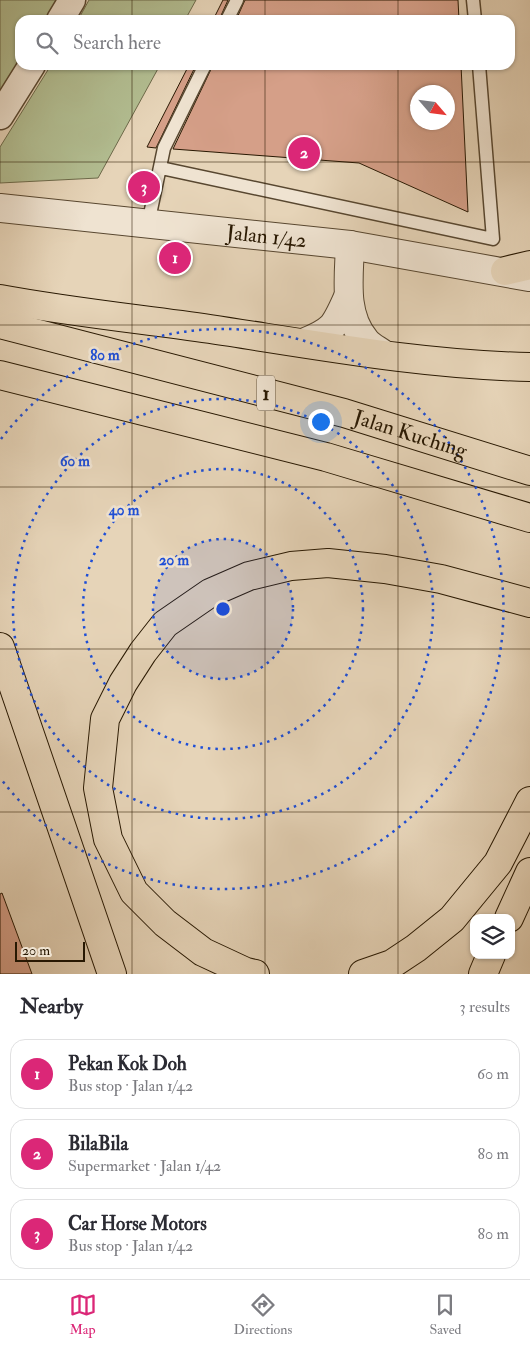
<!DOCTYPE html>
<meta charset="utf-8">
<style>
:root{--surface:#fff;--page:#f7f7f7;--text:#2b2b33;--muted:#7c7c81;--line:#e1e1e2;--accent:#db2777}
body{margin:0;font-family:"IM FELL Double Pica",serif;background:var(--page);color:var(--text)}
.controls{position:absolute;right:15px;bottom:15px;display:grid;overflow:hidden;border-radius:10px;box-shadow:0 1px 4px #0004}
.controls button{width:45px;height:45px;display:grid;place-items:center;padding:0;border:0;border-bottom:1px solid var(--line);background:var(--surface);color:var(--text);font:25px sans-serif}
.compass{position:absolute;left:410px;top:85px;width:45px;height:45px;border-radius:50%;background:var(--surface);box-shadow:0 1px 4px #0004;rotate:118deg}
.scale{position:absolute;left:15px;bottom:12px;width:70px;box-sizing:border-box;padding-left:5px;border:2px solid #281802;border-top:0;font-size:14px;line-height:18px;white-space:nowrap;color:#281802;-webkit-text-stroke:4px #efe3d1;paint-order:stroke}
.you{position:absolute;left:320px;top:421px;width:18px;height:18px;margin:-12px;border:4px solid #fff;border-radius:50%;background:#1a73e8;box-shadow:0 0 0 8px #1a73e833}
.badge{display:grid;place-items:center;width:32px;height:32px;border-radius:50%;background:var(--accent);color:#fff;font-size:16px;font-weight:700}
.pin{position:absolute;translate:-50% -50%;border:2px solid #fff;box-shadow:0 1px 5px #0006}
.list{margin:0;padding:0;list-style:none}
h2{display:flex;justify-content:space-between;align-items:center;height:65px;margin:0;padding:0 20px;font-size:21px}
h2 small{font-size:16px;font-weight:400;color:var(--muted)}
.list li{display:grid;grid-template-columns:32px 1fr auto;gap:15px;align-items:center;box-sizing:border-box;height:70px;margin:0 10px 10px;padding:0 10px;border:1px solid var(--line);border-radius:15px}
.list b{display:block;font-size:19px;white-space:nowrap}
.list p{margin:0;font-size:16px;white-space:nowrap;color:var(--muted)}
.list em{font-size:16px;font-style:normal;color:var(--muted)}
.icon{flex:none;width:28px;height:28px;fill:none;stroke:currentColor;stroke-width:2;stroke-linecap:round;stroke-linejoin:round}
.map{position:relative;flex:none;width:530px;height:974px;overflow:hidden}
.search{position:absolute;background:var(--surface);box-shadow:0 1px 4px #0004;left:15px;right:15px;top:15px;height:55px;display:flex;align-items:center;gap:12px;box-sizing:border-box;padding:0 18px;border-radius:15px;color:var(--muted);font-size:19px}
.sheet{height:305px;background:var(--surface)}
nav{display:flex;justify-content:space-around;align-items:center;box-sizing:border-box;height:70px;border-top:1px solid var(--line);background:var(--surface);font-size:14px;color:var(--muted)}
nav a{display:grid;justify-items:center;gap:2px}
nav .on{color:var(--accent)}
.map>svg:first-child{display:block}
.green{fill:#b2bd91;stroke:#6d6a4a}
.building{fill:#d59f88;stroke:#281802;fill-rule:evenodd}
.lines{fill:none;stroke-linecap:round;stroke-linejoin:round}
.service-casing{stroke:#584730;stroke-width:15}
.minor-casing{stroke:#584730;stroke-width:29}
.tertiary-casing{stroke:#584730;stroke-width:30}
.trunk-casing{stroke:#281802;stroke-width:30}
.motorway-casing{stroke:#281802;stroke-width:30}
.service{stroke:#efe3d1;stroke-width:12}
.minor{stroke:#efe3d1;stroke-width:26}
.tertiary{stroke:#efe3d1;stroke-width:28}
.trunk{stroke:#e6d4b8;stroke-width:28}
.motorway{stroke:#e6d4b8;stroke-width:28}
.grid{fill:none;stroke:#281802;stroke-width:1;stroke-opacity:0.55}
.ring{fill:none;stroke:#1d4ed8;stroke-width:2.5;stroke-dasharray:2.5 5}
.labels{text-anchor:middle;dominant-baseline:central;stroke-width:5;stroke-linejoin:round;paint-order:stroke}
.shield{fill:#efe3d1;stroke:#645540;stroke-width:1}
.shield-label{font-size:20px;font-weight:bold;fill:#281802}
.street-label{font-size:21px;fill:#281802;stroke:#efe3d1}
.centre{fill:#1d4ed8;stroke:#efe3d1;stroke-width:2.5}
.ring-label{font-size:15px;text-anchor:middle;font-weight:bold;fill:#1d4ed8;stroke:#efe3d1;stroke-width:5;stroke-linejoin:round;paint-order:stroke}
</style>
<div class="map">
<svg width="530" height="974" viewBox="0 0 530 974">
<rect width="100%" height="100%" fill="#e6d4b8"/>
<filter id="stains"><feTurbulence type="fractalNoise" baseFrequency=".004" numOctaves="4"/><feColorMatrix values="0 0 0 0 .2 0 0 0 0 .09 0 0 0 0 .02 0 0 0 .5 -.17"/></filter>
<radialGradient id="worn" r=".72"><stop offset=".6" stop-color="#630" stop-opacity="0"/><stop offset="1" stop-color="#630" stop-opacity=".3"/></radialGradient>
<!-- green -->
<path class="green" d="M0,0H58L46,20H20V63L0,94Z
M89,0H196L185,20H78Z
M51,65H160L98,178L0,183V147Z"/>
<!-- building -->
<path class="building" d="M223,0H228L219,20H213Z
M245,0H458L459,20H236Z
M189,65H196L156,148L147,147Z
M213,65H461L468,212L359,163L173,149ZM418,92H448V122H418Z
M2,893L32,974H0V894Z"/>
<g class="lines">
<!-- service casing -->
<g class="service-casing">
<path id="service" d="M473,0L475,20
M227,20L237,0
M161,168L493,239L479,65
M148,224L164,148L205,65"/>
</g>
<!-- minor casing -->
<g class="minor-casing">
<path id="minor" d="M60,20L72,0
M0,116L32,65"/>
</g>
<!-- tertiary casing -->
<g class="tertiary-casing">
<g id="tertiary">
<path id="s1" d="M0,208L350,245L529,277"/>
<path d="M350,245C349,277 343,314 365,340C369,346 378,350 383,354"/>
<path d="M303,343C334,331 335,326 348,297"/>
</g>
</g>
<!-- trunk casing -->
<g class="trunk-casing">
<g id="trunk">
<path id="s2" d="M0,324L344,413L530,471"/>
<path d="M0,375L326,457L530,518"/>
</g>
</g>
<!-- motorway casing -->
<g class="motorway-casing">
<path id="motorway" d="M505,271L530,265
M0,299C70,312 140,319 210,329C316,345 423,365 530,367
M0,647L112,974
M509,918L530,872
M255,974L246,972L203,952L165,923L134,892L108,839L98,788L105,719L123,683L143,652L165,624L210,593L249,576L291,566L328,563L385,569L441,579L530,603
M363,974L392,964L416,948L452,919L498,863L530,801
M483,974L491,955"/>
</g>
<!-- service -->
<use href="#service" class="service"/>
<!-- minor -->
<use href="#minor" class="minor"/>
<!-- tertiary -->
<use href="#tertiary" class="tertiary"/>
<!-- trunk -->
<use href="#trunk" class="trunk"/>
<!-- motorway -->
<use href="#motorway" class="motorway"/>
</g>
<!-- grid -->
<path class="grid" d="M132,0V20M265,0V20M398,0V20M132,65V974M265,65V974M398,65V974M0,162H530M0,325H530M0,487H530M0,649H530M0,812H530"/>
<!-- distance rings -->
<circle cx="223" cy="609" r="70" fill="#1d4ed8" fill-opacity=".12"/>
<g class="ring">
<circle cx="223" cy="609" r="70"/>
<circle cx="223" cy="609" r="140"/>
<circle cx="223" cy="609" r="210"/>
<path d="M1 439A280 280 0 1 1 1 779"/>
</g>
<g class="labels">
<!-- shield labels -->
<rect class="shield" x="257" y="375.5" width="18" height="35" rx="4"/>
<g class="shield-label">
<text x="266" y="393">1</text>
</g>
<!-- street labels -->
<g class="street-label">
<text stroke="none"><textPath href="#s1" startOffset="268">Jalan 1/42</textPath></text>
<text stroke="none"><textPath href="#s2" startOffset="425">Jalan Kuching</textPath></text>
</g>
</g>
<circle cx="223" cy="609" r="8" class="centre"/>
<g class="ring-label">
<text x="105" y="360">80 m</text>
<text x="75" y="466">60 m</text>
<text x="124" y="515">40 m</text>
<text x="174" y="565">20 m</text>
</g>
<rect width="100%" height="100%" filter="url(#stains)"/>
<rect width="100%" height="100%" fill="url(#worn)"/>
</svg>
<div class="controls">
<button><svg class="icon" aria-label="layers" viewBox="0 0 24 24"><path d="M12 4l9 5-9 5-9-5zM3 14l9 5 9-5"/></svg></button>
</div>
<svg class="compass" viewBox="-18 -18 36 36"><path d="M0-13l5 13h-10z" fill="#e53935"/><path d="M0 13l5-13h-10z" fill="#7c7c81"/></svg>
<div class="scale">20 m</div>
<div class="you"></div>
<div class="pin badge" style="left:175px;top:258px">1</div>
<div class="pin badge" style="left:304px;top:153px">2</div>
<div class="pin badge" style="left:144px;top:187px">3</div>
<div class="search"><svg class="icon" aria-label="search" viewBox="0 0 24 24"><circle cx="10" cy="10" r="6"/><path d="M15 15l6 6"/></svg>Search here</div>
</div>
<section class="sheet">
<h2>Nearby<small>3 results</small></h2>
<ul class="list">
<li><span class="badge">1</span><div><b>Pekan Kok Doh</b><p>Bus stop · Jalan 1/42</p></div><em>60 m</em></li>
<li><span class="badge">2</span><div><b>BilaBila</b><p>Supermarket · Jalan 1/42</p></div><em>80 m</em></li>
<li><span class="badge">3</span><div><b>Car Horse Motors</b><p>Bus stop · Jalan 1/42</p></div><em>80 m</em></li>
</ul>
</section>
<nav>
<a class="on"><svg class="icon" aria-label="map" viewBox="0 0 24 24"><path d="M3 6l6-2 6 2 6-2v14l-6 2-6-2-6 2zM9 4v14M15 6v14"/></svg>Map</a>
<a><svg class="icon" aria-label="directions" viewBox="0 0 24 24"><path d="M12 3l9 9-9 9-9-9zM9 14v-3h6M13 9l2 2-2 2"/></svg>Directions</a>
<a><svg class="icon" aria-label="saved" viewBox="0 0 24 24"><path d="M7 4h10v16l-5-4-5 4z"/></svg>Saved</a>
</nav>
